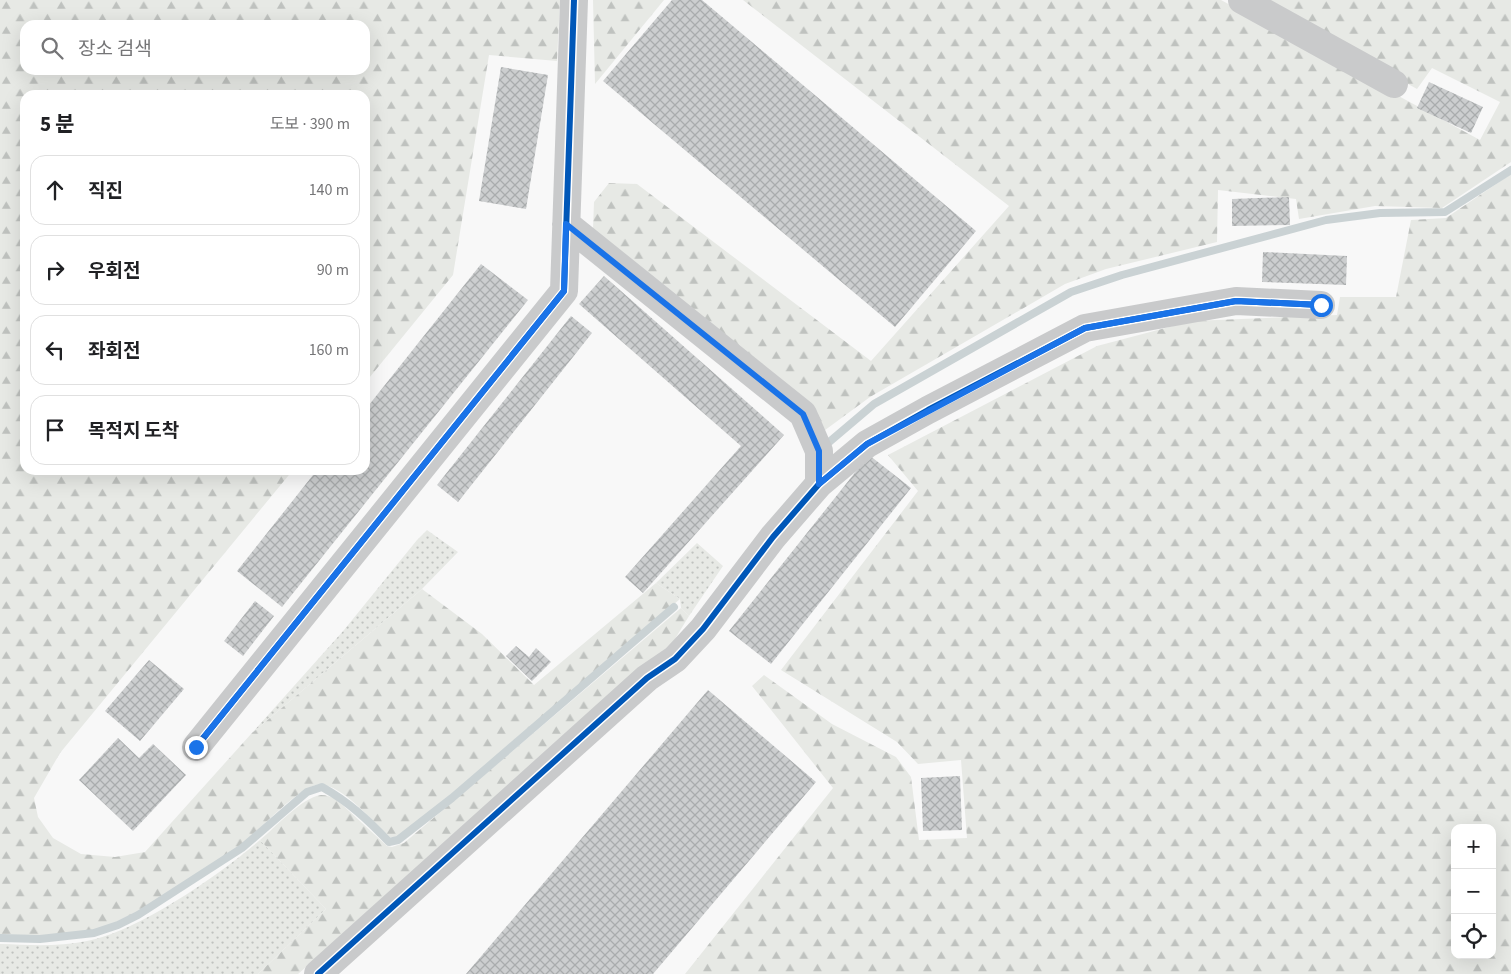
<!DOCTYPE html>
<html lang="ko">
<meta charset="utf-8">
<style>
:root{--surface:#fff;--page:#f6f6f6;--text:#202124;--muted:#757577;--line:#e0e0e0}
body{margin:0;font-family:"Source Sans 3","Noto Sans KR",sans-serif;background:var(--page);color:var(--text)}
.controls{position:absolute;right:15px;bottom:15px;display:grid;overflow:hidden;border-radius:10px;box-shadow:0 5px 20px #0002}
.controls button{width:45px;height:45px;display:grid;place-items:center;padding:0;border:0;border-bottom:1px solid var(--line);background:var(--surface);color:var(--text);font:25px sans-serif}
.stop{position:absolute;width:15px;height:15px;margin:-11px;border:4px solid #1a73e8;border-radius:50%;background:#fff}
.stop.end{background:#1a73e8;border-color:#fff;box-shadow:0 1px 5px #0008}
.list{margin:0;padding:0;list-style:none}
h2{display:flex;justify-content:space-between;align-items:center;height:65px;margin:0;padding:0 20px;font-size:21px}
h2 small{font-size:16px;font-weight:400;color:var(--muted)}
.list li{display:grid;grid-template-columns:32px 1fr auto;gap:15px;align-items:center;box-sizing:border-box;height:70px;margin:0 10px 10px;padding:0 10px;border:1px solid var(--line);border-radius:15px}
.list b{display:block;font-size:19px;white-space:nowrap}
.list em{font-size:16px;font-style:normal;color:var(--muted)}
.icon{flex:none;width:28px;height:28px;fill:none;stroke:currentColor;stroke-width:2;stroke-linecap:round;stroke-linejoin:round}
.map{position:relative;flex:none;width:1511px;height:974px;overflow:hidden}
.search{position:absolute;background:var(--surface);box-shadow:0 5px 20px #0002;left:20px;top:20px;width:350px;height:55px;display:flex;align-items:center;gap:12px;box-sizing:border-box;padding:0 18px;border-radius:15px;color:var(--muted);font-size:19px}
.panel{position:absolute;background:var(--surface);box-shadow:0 5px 20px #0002;left:20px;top:90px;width:350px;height:385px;border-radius:15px}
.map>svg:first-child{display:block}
.green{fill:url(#green-dots)}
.forest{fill:url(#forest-firs);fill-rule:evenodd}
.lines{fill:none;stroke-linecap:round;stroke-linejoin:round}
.stream{stroke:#cad2d4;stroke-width:8}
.building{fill:url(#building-cross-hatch)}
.street{stroke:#c9cacb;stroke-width:28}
.cycleway-casing{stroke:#fff;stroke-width:9}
.cycleway{stroke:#0057b8;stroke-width:6}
.route{stroke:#1a73e8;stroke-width:6}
</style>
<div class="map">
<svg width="1511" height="974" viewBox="0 0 1511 974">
<defs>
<pattern id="green-dots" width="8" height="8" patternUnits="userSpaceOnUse" patternTransform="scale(1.25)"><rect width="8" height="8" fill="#e7e9e5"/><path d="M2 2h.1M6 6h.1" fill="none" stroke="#bfc2bf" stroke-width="1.8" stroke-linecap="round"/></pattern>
<pattern id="forest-firs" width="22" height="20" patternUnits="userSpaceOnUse" patternTransform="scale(1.25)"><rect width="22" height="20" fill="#e7e9e5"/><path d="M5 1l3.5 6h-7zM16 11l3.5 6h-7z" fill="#bfc2bf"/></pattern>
<pattern id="building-cross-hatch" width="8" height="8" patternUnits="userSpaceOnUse" patternTransform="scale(1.25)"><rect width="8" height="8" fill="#cccecf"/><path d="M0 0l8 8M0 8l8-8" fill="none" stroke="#a9acad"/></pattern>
</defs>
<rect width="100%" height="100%" fill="#f8f8f8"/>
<!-- green -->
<path class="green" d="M427,530L458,552L422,589L251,734L344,630L417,540Z
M697,543L723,566L689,616L681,608L680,599L656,583Z
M260,840L326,909L258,974H0V944C29,945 58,947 87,941C139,931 219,875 260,840Z"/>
<!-- forest -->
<path class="forest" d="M0,0H560L557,61L489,55L453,275L365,383V95H25V470H293L60,753L34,798L38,817L53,838L81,854L115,857L145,852L251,734L422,589L482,634L534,685L656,583L680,599L449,798L398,838L388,837C374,822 338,780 316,785C296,790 259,830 242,845C226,859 206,869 188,880C170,892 152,905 134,915C93,937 45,937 0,936ZM25,25H365V70H25Z
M593,0H664L595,84Z
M743,0H1221L1480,140L1500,102L1432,68L1417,89L1257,0H1511V162L1442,208L1375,206L1299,219L1296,199L1218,190L1217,242L1106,269L1065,284L870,397L817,436L593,229L594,202L609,183L637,184L871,361L1009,206Z
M1511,174V974H685L833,788L752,686L764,675L832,724L896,757L911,777L919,840L967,838L961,760L918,764L897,742L781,670L918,491L888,455L1097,346L1192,321L1337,315L1340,297H1396L1411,220L1446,218ZM1455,828H1492V955H1455Z
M681,608L689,616L670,647L409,879L298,974H258L326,909L260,840C275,828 301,798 321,795C326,795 331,797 336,799L387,846L392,847L404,843Z"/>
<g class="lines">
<!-- stream -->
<path class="stream" d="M828,443L874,404L1071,292L1122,275L1326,220L1380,213L1445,212L1511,170
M0,938L40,939L94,933L118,925L138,915L242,848L307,792L322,787C349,802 368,820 389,842L398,840L452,798L674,607"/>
</g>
<!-- building -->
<path class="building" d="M672,0H702L976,231L895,327L603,81Z
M501,67L548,75L526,209L479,201Z
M1429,82L1483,107L1471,133L1417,108Z
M1289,197L1290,225L1232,226V199Z
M1263,252L1347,256L1346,285L1262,282Z
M481,264L528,300L282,607L237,571L317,470H365V410Z
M604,276L784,435L643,593L625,577L741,446L579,304Z
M571,316L592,333L458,502L437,485Z
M869,455L911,488L771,664L729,631Z
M255,601L274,616L243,656L224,641Z
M516,646L529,657L536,648L551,662L532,681L506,656Z
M149,660L184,689L140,741L105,711Z
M708,690L816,782L653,974H466Z
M118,738L139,758L153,744L186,775L133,831L79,780Z
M960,776L962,830L923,831L921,778Z"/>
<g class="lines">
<!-- street -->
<path class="street" d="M1242,0L1394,84
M566,224L803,414L819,451V484
M196,747L564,291L574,0
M318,974L647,678L675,659L703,629L773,537L819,484L867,444L928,410L1085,328L1236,301L1321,305"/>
<!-- cycleway casing -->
<g class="cycleway-casing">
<path id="cycleway" d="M196,747L564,291L574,0
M318,974L647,678L675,659L703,629L773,537L819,484L867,444L928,410L1085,328L1236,301L1321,305"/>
</g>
<!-- cycleway -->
<use href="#cycleway" class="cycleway"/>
</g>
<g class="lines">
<!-- route -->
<path class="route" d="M196,747L564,291L566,224L803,414L819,451V484L867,444L1085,328L1236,301L1321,305"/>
</g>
</svg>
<div class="controls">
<button>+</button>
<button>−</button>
<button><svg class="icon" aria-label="locate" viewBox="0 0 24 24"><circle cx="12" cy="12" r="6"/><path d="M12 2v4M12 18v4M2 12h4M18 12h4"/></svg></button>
</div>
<div class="stop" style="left:1321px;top:305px"></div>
<div class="stop end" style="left:196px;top:747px"></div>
<div class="search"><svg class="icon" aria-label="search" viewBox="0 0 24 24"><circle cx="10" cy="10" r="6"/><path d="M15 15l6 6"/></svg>장소 검색</div>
<section class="panel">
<h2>5 분<small>도보 · 390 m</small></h2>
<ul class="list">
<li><svg class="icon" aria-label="ahead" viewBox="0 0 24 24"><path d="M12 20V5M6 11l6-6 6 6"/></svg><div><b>직진</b></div><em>140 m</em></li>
<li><svg class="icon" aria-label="right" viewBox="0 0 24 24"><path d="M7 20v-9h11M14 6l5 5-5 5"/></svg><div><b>우회전</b></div><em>90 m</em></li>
<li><svg class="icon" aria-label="left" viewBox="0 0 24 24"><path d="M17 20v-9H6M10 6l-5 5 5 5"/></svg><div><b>좌회전</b></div><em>160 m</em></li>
<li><svg class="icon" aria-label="arrive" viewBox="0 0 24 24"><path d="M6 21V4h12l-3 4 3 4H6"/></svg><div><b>목적지 도착</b></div></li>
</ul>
</section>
</div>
